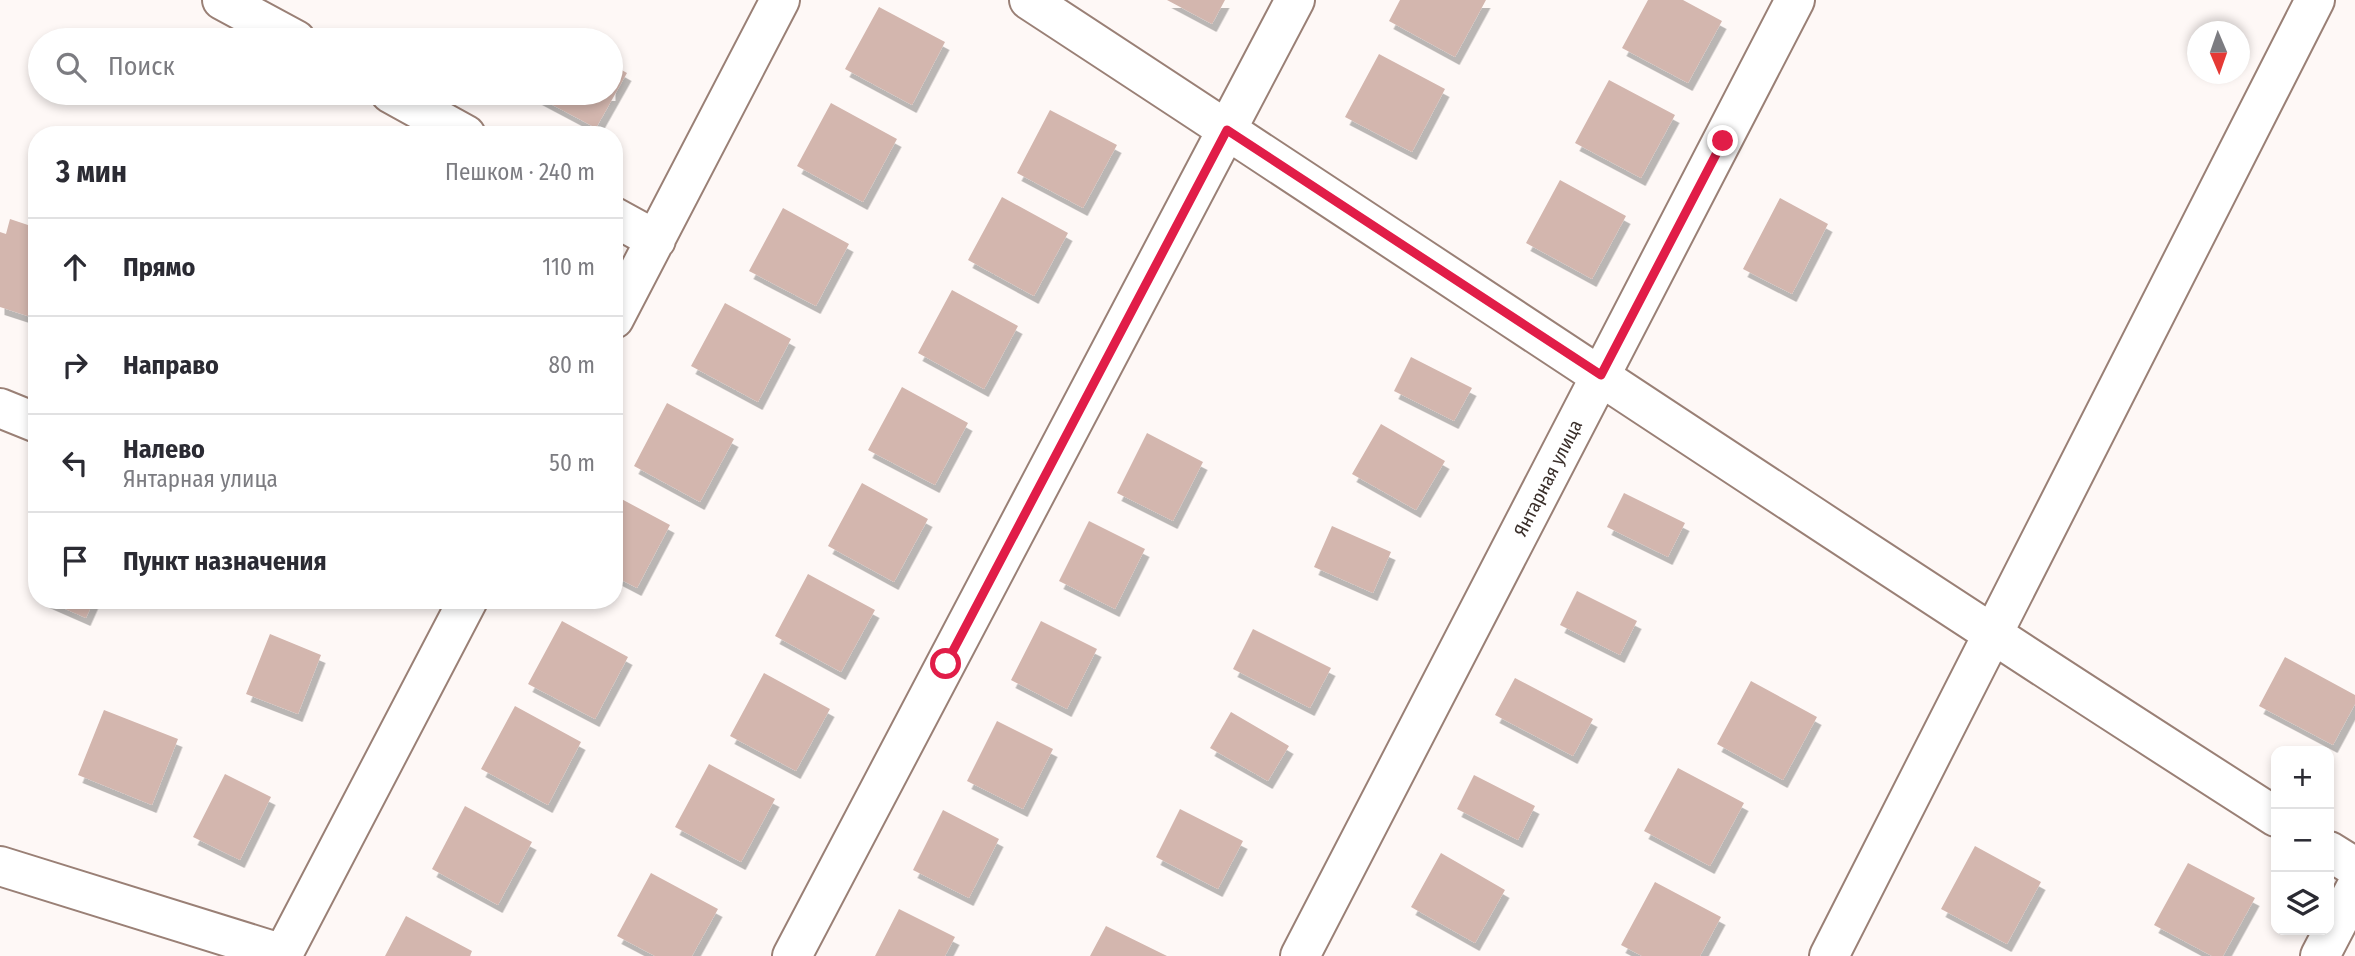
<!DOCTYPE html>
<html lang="ru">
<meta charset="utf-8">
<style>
:root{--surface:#fff;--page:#f2f2f3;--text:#2b2b33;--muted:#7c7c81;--line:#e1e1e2}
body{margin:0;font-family:"Fira Sans Condensed",sans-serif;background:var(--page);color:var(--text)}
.controls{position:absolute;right:21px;bottom:21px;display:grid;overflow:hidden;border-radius:14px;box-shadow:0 4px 10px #0003}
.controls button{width:63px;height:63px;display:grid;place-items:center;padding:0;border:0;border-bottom:2px solid var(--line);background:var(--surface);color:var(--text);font:35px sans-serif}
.compass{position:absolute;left:2187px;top:21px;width:63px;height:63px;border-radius:50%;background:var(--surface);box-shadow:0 4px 10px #0003;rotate:178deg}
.stop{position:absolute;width:21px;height:21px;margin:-16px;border:5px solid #e11d48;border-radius:50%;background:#fff}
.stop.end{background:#e11d48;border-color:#fff;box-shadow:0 2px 7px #0008}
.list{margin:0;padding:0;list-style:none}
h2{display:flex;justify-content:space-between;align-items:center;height:91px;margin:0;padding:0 28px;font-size:30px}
h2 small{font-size:23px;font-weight:400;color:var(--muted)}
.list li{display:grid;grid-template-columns:46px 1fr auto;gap:21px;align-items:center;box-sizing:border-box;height:98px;padding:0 28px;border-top:2px solid var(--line)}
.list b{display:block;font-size:26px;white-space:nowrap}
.list p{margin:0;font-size:23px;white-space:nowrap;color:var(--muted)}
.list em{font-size:23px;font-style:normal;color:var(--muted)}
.icon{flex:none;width:38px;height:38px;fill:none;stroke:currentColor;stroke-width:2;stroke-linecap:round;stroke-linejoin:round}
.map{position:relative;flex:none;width:2355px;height:956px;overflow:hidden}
.search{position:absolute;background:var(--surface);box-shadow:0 4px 10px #0003;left:28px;top:28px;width:595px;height:77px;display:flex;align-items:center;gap:18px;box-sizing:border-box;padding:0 24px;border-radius:38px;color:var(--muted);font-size:26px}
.panel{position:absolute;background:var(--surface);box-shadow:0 4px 10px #0003;left:28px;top:126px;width:595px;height:483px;border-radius:28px}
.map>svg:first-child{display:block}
.building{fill:#d3b6ae;filter:url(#shadow)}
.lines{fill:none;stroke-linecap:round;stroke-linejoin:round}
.street-casing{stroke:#9a8076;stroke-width:42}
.street{stroke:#fff;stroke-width:38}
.route{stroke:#e11d48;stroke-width:9}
.labels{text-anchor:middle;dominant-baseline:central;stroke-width:7;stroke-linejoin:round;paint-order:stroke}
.street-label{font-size:19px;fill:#392e29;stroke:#fff}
</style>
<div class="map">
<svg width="2355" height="956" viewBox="0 0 2355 956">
<defs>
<filter id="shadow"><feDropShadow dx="4.5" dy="8" stdDeviation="0" flood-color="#0004"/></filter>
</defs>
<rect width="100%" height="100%" fill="#fef8f6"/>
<!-- building -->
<path class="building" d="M1167,0H1225L1212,24Z
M1400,0H1486L1455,57L1389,21Z
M1648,0H1683L1722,21L1688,83L1622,48Z
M879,7L945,42L912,105L845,69Z
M1379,54L1445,89L1412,152L1345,117Z
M611,64L627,73L596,128L530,93H611Z
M1609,80L1675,115L1641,178L1575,143Z
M831,103L897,139L863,202L797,166Z
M1050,110L1117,145L1083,208L1017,173Z
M1560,180L1626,216L1592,279L1526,243Z
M1002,197L1068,233L1034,296L968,260Z
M1780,198L1828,224L1792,294L1743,269Z
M783,208L849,244L816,306L749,271Z
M10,219L37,228V319L0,307V232L6,234Z
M952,290L1018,326L984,389L918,353Z
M725,303L791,339L758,402L691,366Z
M1411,357L1472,388L1454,421L1394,391Z
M902,387L968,423L935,485L868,450Z
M667,403L734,439L700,502L634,466Z
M1381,424L1445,461L1416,510L1352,474Z
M1147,433L1203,462L1173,521L1117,493Z
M862,483L928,519L894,582L828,546Z
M1624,493L1685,523L1668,557L1607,527Z
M614,495L670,525L637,588L614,576Z
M1089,521L1145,549L1115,609L1059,581Z
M1332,526L1391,552L1373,593L1314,567Z
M808,574L875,610L841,672L775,636Z
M1577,591L1637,621L1620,655L1560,625Z
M45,600H94L86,618Z
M562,621L628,657L595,719L528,684Z
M1041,621L1097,649L1067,709L1011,680Z
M1253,629L1331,668L1310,708L1233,669Z
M270,634L321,655L298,714L246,694Z
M2285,657L2355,695V704L2333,745L2259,706Z
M764,673L830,709L796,771L730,736Z
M1515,678L1593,719L1573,756L1495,715Z
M1751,681L1817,717L1783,780L1717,744Z
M515,706L581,742L548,805L481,769Z
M104,710L178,739L152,805L78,775Z
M1231,712L1289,746L1268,781L1210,748Z
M997,721L1053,749L1023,809L967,781Z
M709,764L775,799L741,862L675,827Z
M1678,768L1744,803L1710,866L1644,831Z
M225,774L271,797L240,860L193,837Z
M1474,775L1535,806L1518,840L1457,809Z
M465,806L532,842L498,905L432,869Z
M1180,809L1243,841L1218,889L1156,857Z
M943,810L999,839L969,898L913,870Z
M1975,846L2041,882L2007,944L1941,909Z
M1441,853L1505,890L1475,943L1411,907Z
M2188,863L2255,898L2223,956H2212L2154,925Z
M651,873L718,909L692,956H655L617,936Z
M1655,882L1721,917L1700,956H1642L1621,945Z
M899,909L955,937L945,956H875Z
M406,916L472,951L470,956H385Z
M1106,926L1167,956H1090Z"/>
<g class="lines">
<!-- street casing -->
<g class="street-casing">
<path id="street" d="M222,0L296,40
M1029,0C1445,272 1857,549 2276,817
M390,93L466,135
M614,217L656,240
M614,319L780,0
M0,408L37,423
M2329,851L2355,867
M0,866L283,954
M282,956L468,600
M792,956L1295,0
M1300,956L1795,0
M1829,956L2315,0
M2320,956L2355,889"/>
</g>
<!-- street -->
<use href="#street" class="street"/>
</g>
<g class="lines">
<!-- route -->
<path class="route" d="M946,664L1227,130L1601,375L1723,141"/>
</g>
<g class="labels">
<!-- street labels -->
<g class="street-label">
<text transform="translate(1548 478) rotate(-63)">Янтарная улица</text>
</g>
</g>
</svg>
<div class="controls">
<button>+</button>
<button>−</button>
<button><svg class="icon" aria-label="layers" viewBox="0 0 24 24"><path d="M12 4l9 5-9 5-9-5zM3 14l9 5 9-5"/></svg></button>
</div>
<svg class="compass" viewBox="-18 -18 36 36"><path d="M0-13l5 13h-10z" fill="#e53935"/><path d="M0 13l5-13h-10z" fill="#7c7c81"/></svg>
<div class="stop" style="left:946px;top:664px"></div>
<div class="stop end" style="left:1723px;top:141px"></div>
<div class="search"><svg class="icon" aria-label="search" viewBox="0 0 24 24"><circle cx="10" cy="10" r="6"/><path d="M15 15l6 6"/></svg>Поиск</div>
<section class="panel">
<h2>3 мин<small>Пешком · 240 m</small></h2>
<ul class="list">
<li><svg class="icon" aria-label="ahead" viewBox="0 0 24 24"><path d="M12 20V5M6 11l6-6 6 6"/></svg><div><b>Прямо</b></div><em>110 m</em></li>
<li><svg class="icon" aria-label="right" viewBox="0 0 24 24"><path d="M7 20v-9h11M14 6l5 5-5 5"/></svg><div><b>Направо</b></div><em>80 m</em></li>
<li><svg class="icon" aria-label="left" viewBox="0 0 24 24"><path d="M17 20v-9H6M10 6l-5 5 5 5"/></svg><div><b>Налево</b><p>Янтарная улица</p></div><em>50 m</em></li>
<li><svg class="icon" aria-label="arrive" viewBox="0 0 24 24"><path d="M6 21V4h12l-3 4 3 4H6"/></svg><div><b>Пункт назначения</b></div></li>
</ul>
</section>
</div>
